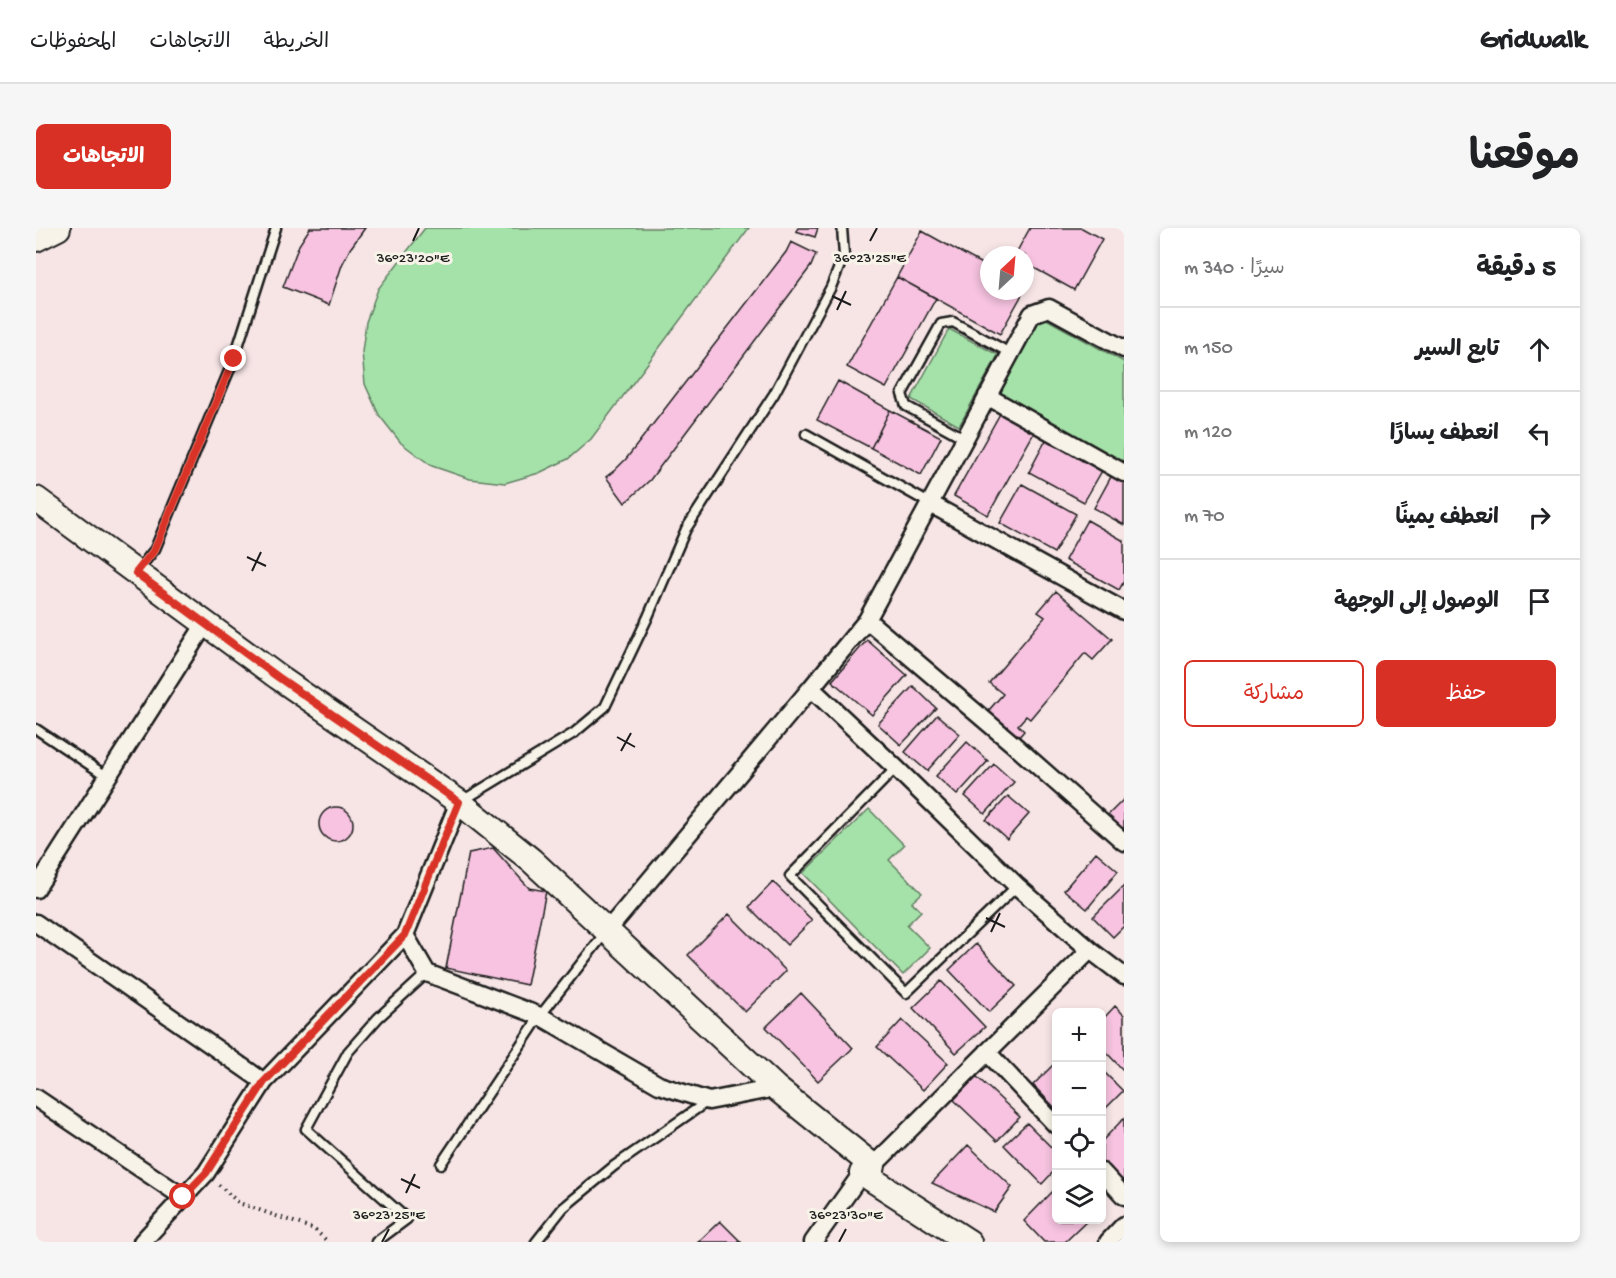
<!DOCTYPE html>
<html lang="ar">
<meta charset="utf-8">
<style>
:root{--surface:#fff;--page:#f6f6f6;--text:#202124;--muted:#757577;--line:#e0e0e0;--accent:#d93025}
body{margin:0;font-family:"Gochi Hand","Playpen Sans Arabic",sans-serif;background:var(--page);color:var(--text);direction:rtl}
.controls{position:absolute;right:18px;bottom:18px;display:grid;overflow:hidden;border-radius:9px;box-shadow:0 3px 9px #0003}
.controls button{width:54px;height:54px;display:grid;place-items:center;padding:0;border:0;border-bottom:2px solid var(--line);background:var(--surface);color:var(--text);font:30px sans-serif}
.compass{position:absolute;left:944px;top:18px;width:54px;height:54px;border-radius:50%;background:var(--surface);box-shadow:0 3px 9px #0003;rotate:26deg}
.stop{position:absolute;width:18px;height:18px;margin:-14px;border:4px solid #d93025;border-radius:50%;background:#fff}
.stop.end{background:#d93025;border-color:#fff;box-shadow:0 2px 6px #0008}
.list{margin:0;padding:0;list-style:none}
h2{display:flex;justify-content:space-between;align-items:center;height:78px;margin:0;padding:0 24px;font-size:26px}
h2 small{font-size:20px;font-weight:400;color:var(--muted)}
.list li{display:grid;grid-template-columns:39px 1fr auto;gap:18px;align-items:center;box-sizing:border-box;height:84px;padding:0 24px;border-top:2px solid var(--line)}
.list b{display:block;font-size:22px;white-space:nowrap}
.list em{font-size:20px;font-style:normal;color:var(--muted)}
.actions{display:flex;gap:12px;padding:18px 24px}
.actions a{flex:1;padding:14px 0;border:2px solid var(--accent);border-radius:9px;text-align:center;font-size:21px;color:var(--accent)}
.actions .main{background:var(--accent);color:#fff}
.icon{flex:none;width:33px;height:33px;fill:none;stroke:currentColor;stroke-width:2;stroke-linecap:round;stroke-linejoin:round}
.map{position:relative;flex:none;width:1088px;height:1014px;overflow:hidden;direction:ltr;border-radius:9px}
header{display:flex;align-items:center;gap:36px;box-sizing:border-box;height:84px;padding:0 30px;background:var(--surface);border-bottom:2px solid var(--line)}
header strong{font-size:28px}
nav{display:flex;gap:33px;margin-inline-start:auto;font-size:21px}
.intro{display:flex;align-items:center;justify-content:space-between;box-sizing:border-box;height:144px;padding:0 36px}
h1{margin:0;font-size:42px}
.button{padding:15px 27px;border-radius:9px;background:var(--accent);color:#fff;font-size:21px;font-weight:700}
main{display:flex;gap:36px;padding:0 36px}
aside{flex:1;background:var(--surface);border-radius:9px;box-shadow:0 3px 9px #0003}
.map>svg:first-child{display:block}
.green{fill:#a5e2a9;stroke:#607f62;stroke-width:1.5}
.building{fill:#f7c3e0;stroke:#1c1c1c;stroke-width:1.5}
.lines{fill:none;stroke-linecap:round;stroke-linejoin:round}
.lane-casing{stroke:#1c1c1c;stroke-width:13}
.street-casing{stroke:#1c1c1c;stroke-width:21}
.secondary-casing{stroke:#1c1c1c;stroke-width:28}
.path{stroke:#1c1c1c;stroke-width:4;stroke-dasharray:1.5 4.5;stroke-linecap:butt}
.lane{stroke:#f7f3e8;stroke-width:8}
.street{stroke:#f7f3e8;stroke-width:16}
.secondary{stroke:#f7f3e8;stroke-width:24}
.route{stroke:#d93025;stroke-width:8}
.ticks{fill:none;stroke:#1c1c1c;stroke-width:2}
.ticks-label{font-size:15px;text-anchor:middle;fill:#1c1c1c;stroke:#f7f3e8;stroke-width:6;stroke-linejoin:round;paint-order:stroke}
</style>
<header>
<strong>Gridwalk</strong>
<nav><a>الخريطة</a><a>الاتجاهات</a><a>المحفوظات</a></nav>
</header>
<div class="intro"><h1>موقعنا</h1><a class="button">الاتجاهات</a></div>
<main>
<aside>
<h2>5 دقيقة<small>سيرًا · 340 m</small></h2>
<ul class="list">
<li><svg class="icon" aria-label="ahead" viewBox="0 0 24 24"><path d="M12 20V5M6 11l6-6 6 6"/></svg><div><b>تابع السير</b></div><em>150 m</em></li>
<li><svg class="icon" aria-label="left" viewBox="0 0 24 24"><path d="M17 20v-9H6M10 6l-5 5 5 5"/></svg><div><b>انعطف يسارًا</b></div><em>120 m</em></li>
<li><svg class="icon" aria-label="right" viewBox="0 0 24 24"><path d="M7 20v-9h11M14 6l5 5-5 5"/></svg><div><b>انعطف يمينًا</b></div><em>70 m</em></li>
<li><svg class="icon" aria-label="arrive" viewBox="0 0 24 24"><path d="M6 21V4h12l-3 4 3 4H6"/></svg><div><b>الوصول إلى الوجهة</b></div></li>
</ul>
<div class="actions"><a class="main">حفظ</a><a>مشاركة</a></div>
</aside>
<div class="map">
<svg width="1088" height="1014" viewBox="0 0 1088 1014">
<rect width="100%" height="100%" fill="#f7e5e6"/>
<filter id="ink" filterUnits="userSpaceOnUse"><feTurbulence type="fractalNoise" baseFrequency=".0167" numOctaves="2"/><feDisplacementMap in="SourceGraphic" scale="12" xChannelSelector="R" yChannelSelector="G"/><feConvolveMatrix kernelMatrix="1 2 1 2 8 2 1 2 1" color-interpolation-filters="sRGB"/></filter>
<g filter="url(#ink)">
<!-- green -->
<path class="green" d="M389,0H713L555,211L532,231L503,245L469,255L434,251L396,238L365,215L343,187L329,156L326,124L330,94L342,61Z
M1005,88L1088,134V236L961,166Z
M913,101L962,127L923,198L875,171Z
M833,581L868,617L853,632L886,665L876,674L885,683L871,697L894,720L867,747L767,645Z"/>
<!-- building -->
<path class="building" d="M274,0H329L314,21L306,37L293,77L247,59L263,17Z
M762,0H782L779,9L760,3Z
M994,0H1046L1066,11L1038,62L989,35V27H979Z
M886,3L953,40V63H988L964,106L861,49Z
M755,14L780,26L775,38L614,252L589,275L570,249L579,242L590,231L750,24Z
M861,49L900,70L850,160L811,139Z
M802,153L854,182L835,220L781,192Z
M854,182L905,209L885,247L835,220Z
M965,184L999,203L952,287L918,268Z
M1011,210L1067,241L1048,274L993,244Z
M1076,247L1088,253V297L1058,280Z
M986,256L1040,286L1018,325L964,295Z
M1051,292L1088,313V353L1083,362L1029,332Z
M1020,363L1076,411L1057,432L1049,425L994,491L990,488L982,497L988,503L977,516L946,490L967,466L953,455L1009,389L1002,384Z
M831,412L871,447L836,487L796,453Z
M877,458L900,480L865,517L842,496Z
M901,487L924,506L891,543L869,524Z
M931,514L952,533L921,567L900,548Z
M958,536L978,554L949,586L929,568Z
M972,568L993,586L971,611L950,592Z
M1088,571V609L1069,590Z
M283 596a17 17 0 1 1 34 0a17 17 0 1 1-34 0Z
M457,620L493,660L510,663L491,757L410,740L433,625Z
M1060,624L1082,643L1051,681L1028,662Z
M737,654L776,692L751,717L713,679Z
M1088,658V698L1077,709L1057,689Z
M693,686L750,743L709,784L652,727Z
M940,716L980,758L953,784L913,742Z
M905,753L949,799L920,825L877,780Z
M765,765L817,820L782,853L730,799Z
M1079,778L1088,787V843L1066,820V792Z
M866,792L912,835L887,862L841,819Z
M1020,834V881L997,857Z
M1066,842L1087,863L1066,884Z
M940,848L984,889L961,913L918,872Z
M1088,890V955L1086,957L1066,937V913Z
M991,895L1020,924V941L1006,956L968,917Z
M932,917L976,959L958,984L896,955Z
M1020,960V992H1052L1029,1014H1008L988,993Z
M684,993L705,1014H662Z"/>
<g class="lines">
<!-- lane casing -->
<g class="lane-casing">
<path id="lane" d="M770,206L893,275
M928,210L870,178L866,166L905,96L917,94L974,125
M102,342L119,321L198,131L240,0
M0,501L72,549
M860,540L754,648L870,765L981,658
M426,573L538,505L569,479L611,391L650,301L738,166L795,59L808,27L806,0
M405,936L504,788L569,705
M340,1014L371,991L270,901L312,824L342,790L391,745
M500,1014L527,980L578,938L672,873"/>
</g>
<!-- street casing -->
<g class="street-casing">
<path id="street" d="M1088,121L1013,80L996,86L831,392L775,460L860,540L981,658L1054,722L1088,748
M951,168L1088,245
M893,275L1088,383
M831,392L977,516L1088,614
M0,661L169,396
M0,695L228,854
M571,703L775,460
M369,707L391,745L504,788L623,857L673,873L740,860
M951,824L1020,897
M0,870L147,969
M837,938L1054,722
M1066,944L1088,968
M106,1014L170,945L228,854L369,707L423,574
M777,1014L826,945
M1072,1014L1088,997"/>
</g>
<!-- secondary casing -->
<g class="secondary-casing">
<path id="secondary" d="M0,11L22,0
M0,271L242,449L423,574L495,632L740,860L837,938L826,945L933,1014"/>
</g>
<!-- path -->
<path class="path" d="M183,957L203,975L278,1001L292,1014"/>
<!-- lane -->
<use href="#lane" class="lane"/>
<!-- street -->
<use href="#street" class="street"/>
<!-- secondary -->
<use href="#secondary" class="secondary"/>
</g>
</g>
<g class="lines" filter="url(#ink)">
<!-- route -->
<path class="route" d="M147,969L170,945L228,854L369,707L423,574L242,449L100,345L119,321L198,131"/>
</g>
<!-- ticks -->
<path class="ticks" d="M377,13L383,0M834,13L841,0M796,68L815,77M801,82L810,63M211,329L230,338M216,343L225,324M581,509L599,519M585,523L595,505M950,690L969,699M955,704L964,685M365,951L384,960M370,965L379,946M346,1014L353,1001M803,1014L810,1001"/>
<g class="ticks-label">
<text x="377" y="34">36°23'20"E</text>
<text x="834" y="34">36°23'25"E</text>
<text x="353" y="991">36°23'25"E</text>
<text x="810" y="991">36°23'30"E</text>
</g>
</svg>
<div class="controls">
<button>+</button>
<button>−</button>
<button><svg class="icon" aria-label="locate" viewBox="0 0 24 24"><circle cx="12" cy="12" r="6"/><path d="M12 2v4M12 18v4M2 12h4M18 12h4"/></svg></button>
<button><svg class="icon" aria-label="layers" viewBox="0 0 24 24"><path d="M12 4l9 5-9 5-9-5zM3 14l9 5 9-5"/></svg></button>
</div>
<svg class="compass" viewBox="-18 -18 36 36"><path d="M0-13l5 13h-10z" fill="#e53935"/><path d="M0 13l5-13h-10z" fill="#757577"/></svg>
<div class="stop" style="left:147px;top:969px"></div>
<div class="stop end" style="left:198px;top:131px"></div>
</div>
</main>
